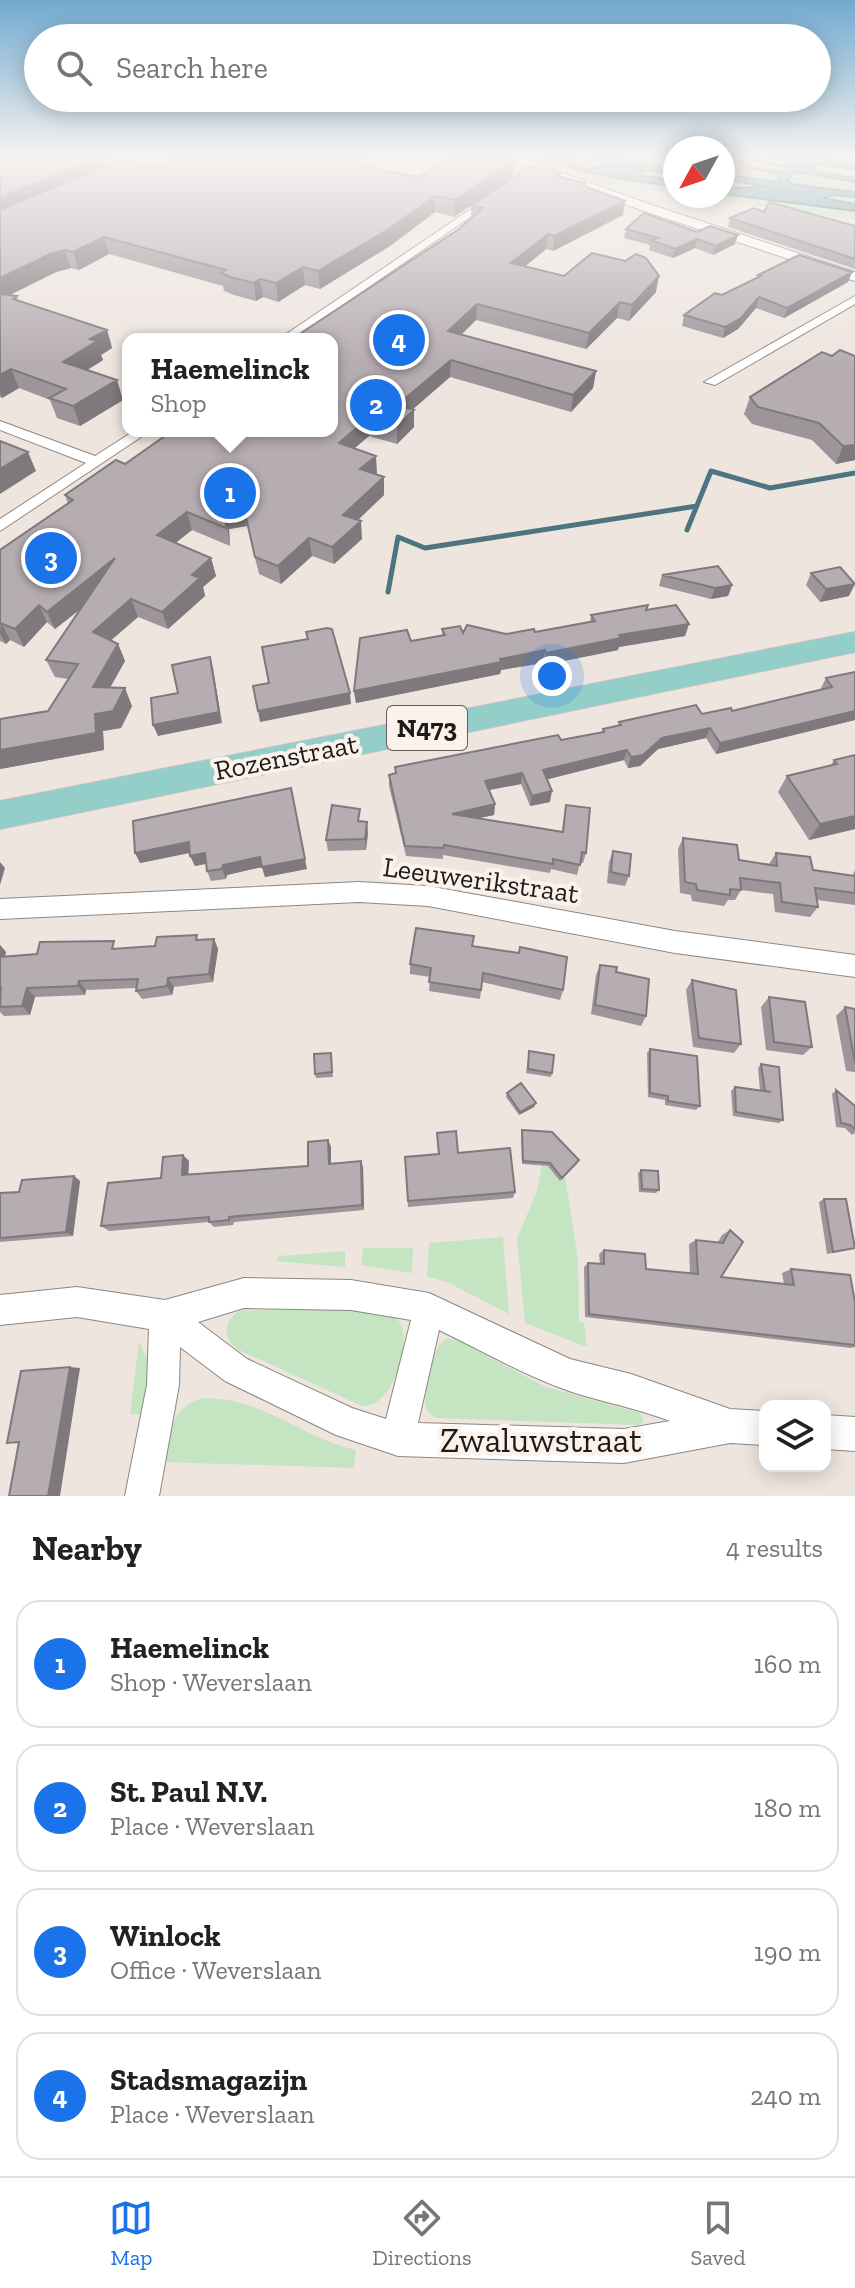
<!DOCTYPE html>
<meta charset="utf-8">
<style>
:root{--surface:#fff;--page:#f2f2f2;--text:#222;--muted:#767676;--line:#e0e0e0;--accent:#1a73e8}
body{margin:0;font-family:"Zilla Slab",serif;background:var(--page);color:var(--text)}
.controls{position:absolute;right:24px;bottom:24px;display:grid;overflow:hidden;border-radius:16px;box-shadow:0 4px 20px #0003}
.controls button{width:72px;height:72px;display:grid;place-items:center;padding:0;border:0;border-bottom:2px solid var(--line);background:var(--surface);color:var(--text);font:40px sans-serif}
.compass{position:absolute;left:663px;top:136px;width:72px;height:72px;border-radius:50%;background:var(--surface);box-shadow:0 4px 20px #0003;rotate:230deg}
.you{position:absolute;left:552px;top:676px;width:28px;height:28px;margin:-20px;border:6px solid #fff;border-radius:50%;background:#1a73e8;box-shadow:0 0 0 12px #1a73e833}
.badge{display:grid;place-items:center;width:52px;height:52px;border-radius:50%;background:var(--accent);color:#fff;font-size:26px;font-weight:700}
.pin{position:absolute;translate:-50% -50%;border:4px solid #fff;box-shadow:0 2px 8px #0006}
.popup{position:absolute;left:122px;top:333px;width:216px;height:104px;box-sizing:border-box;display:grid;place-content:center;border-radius:16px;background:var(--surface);filter:drop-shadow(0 2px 6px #0005);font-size:26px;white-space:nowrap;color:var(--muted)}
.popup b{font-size:30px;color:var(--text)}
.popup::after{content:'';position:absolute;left:50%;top:100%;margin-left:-16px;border:16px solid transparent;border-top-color:var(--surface)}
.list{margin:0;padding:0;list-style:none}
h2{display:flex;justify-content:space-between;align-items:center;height:104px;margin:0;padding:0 32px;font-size:34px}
h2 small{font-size:26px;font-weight:400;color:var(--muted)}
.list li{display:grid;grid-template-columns:52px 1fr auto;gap:24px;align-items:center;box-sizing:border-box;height:128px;margin:0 16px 16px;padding:0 16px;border:2px solid var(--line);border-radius:24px}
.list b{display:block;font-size:30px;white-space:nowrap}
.list p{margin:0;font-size:26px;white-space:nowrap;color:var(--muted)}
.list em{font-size:26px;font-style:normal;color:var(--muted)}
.icon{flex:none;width:44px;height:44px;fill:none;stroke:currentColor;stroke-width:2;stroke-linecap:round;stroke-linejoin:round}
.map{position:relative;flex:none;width:855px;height:1496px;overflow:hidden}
.search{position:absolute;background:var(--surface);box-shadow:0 4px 20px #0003;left:24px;right:24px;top:24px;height:88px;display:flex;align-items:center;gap:20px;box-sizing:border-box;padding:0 28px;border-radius:44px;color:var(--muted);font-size:30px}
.sheet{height:680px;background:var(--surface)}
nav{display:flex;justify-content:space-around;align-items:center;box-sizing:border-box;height:112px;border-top:2px solid var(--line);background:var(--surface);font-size:22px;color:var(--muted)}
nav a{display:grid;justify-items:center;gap:4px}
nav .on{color:var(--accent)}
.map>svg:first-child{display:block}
.green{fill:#c5e4c2}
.water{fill:#5f9aad;stroke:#4c7481;stroke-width:2}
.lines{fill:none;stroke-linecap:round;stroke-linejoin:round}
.stream-far1{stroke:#4c7481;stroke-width:3}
.stream{stroke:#4c7481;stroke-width:5}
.minor-casing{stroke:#8e8781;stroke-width:2}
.tertiary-casing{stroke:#8e8781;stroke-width:2}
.primary-casing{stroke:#c4c4c3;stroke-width:2}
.minor{fill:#fff;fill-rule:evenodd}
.tertiary{fill:#fff;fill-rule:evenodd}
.primary{fill:#93cec8;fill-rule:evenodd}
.wall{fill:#9d959a}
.shaded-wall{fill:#7f797d}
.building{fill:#b6adb3;stroke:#7f797d;stroke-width:2}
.labels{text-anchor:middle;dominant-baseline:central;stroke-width:8;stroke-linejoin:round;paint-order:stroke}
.shield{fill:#fbf2ec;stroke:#605c58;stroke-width:2}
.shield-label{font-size:26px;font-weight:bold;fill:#1e1b19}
.street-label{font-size:28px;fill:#1e1b19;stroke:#fbf2ec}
.near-street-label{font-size:34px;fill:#1e1b19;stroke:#fbf2ec}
</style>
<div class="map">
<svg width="855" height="1496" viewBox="0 0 855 1496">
<rect width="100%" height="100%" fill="#eee5df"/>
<!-- green -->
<path class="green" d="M517,156H675V194L579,180Z
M723,156H855V220L688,196H723Z
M543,1160L560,1180L565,1175L578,1260L579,1321L584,1323L587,1347L525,1323L517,1239L537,1191Z
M503,1237L509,1314L449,1283L427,1276L429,1243Z
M363,1248H413L412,1273L361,1265Z
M345,1251V1267L275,1261L279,1256Z
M239,1311C273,1310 367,1306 395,1318C416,1327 396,1409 362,1406L239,1350C222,1340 223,1321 239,1311Z
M447,1338L461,1342L546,1387L640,1413L644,1422L639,1425L436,1418L427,1411C420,1392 430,1349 447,1338Z
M139,1342L150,1365L145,1415L130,1414Z
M203,1398C265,1398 299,1437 356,1450L354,1468L163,1462C169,1434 171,1407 203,1398Z"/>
<!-- water -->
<path class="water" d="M542,156L559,160L567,156H581L565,161L586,169L611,166L591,156H610L616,159L675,168V173L638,170L645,176L675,180V187C629,179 584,176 542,156Z
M758,156H822V159L855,165V169L818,164L807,167L823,173L855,178V182L799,172L793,173L788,180L792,184L855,192V197L835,195L823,198L855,204V211L723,194V188L768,187L723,179V174L775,182L779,181L778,174L747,167L787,172L794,168L749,160L793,166L798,163Z"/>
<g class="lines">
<!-- stream-far1 -->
<path class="stream-far1" d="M840,159L843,156"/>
<!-- stream -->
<path class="stream" d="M687,530L711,471L770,488L855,473
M388,592L398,537L425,548L697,506"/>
<!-- minor casing -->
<g class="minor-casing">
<path id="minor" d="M151,156H161L117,176L110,174Z
M490,196L498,198L293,339H279Z
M855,296V304L715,385L704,382Z
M0,421L95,456L134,431H150L0,531V519L86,463L0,430Z
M359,882L428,886L675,931L855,955V977L675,953L428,906L359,902L0,919V899Z
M244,1278L351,1280L429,1293L570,1359L631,1374L730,1409L765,1411V1445L730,1443L624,1463L398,1456L336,1435L225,1381L180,1347L179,1385L159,1496H125L147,1385L149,1329L77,1317L0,1325V1295L77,1287L165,1300ZM244,1308L351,1310L411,1320L386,1419L352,1408L247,1359L198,1322ZM439,1330C482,1351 524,1375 569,1391C602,1402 637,1408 670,1421L624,1429L418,1423Z
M825,1415L855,1417V1451L825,1449Z"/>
</g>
<!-- tertiary casing -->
<g class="tertiary-casing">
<path id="tertiary" d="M500,156H515L649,204L855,272V281L641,210Z"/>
</g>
<!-- primary casing -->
<g class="primary-casing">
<path id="primary" d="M855,632V652L0,829V801Z"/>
</g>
<!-- minor -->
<use href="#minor" class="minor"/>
<!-- tertiary -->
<use href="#tertiary" class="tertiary"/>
<!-- primary -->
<use href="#primary" class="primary"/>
</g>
<!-- wall -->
<path class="wall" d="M0,156L103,162L104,166L153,168L372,156L356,164L417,177L455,156H515L513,177L454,217L435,212L390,246L320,289L305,285L278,302L263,297L256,301L234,295L224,291L223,286L109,254L79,270L71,268L56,272L9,295L17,296L18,301L107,330L112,348L101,355L103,360L87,370L123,400L80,426L57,418L50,400L19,388L2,398L0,397Z
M561,173V177L585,183V187L623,215L553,251L546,249L525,266L564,276L656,292L629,321L617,318L586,349L476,320L461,335L596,371L593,388L571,412L450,377L412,410H414V427L397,444L369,436L354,448L377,473L375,474L384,495L358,520L362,539L334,564L312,556L281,584L259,574L247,526L229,529L230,546L192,530L175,543L211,558L216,576L203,587L205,596L168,629L138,617L111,640L118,644L125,661L110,687L132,706L121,728L103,731L104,750L0,769V719L48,711L68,679L55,677L46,660L81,609L55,629L47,622L24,647L10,640L6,644L0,641V550L68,504L65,495L125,464L168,434V431H332L459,229L471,219V206Z
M730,218L855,226V269L728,227Z
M626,229L735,244L713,255L695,248L673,258L649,250L650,245L624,238Z
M852,272L848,282L784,318L756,308L738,329L723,338L682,326L684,315L722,295L757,278L758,275Z
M832,356H855V460L836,464L812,440L752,424L744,414L750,397Z
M811,573L849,596L820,602L806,585Z
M662,575L732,585L728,596L711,599L659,586Z
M647,610L689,624L685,636L619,647L618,650L544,665L543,663L501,670L500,674L356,703L354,691L411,641L442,636V629L463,633L506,634L535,632L590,622L591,615Z
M855,672V720L716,754L706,738L658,749L640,766L628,768L624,760L547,779L550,802L530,806L521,784L489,790L495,804L494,815L478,818L562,832L566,805L586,853L583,863H580L577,875L551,869L550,873L443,855V859L406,856L389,786V775L395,774V767L561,740L602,732L603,729L618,725L619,722L732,711L820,690L826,678Z
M855,755V829L809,840L778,792L787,776L831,765L834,760Z
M133,821L307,869L265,877L262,867L227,875L226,879L211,881L207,871L206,864L195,866L190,853L140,863Z
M361,821L368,833L366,850L328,851L326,840Z
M683,838L739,860L769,864L776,853L813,870L852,876L855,870V905L817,900L818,907L810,917L775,912L773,894L741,890L735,900H728L724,906L692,901L691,895L680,893L678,849Z
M613,851L629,876L625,886L607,883L609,862Z
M214,939L218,949L213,982L174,987L172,995L142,999L136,991V988L86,990L85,995L35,997L30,1015L4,1016L0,1012V945L6,952L5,956L155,946L199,940Z
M473,946L563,990L560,1000L482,982L480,999L429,991L430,977L410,974V964Z
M600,965L616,972L646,1016L641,1026L591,1014L596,975Z
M692,980L741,1044L734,1053L693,1047L686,990Z
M769,997L812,1047L803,1055L766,1050L761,1007Z
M845,1007L855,1009V1072L846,1071L836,1016Z
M650,1049L700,1106L696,1110L665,1105V1100L648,1097L647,1053Z
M529,1051L552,1073L551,1077L526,1073Z
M331,1053L333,1077L316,1078L315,1074Z
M761,1064L783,1120L779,1123L733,1116L731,1091L735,1087L760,1091L758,1068Z
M836,1090L855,1106V1133L852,1135L845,1128L836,1127L832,1094Z
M507,1093L536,1103L534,1107L519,1115L506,1097Z
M522,1130L577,1164L560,1181L548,1166L522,1164L521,1134Z
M437,1133L458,1153L515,1192L513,1198L408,1207L405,1157L438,1154Z
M328,1140L331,1147V1164L363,1167L364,1210L234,1222L233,1225L214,1227L209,1222L109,1231L101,1226L161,1178L183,1155L189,1161L188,1174L308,1166Z
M641,1170L659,1190L656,1193L639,1192L638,1173Z
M74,1176L80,1181L73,1236L0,1242V1193L19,1192Z
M824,1199L855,1248L827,1254L819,1202Z
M730,1230L721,1277L784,1284L782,1273L791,1269L855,1302V1347L851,1348L585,1317L584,1267L588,1263L600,1264L599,1254L604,1250L646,1269L690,1274L689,1244L696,1240L718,1242L722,1235Z"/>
<!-- shaded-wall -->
<path class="shaded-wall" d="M85,156H118L103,162L106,172L0,217V198Z
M342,156H372L336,176L335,160Z
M511,156H515L513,177L454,217L455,200Z
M435,196V212L390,246L320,289L318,271Z
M625,201L623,215L553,251L554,236Z
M548,234L546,249L510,279L511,263Z
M738,235L735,244L713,255L716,246Z
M104,237L109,254L79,270L73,252Z
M697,239L695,248L673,258L675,249Z
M65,250L71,268L56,272L0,300V278L50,254Z
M303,267L305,285L278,302L276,283Z
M852,272L848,282L784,318L787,308Z
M659,276L656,292L629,321L632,305Z
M260,279L263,297L256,301L254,283Z
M759,297L756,308L738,329L723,338L725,327Z
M620,302L617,318L586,349L589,333Z
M477,304L476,320L447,348L448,331Z
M107,330L112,348L101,355L103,360L70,381L63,362L90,339Z
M451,360L450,377L398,422L397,405Z
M11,369L19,388L2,398L0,392V375Z
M596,371L593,388L571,412L573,395Z
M117,380L123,400L80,426L73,406Z
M414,410V427L397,444V426Z
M368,418L369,436L341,460L339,443Z
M855,445V460L836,464L843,446Z
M28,452L36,471L0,494V469Z
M376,456L377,473L361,487L360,469Z
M384,477V495L345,532L343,515Z
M244,508L247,526L229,529L230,546L225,511Z
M187,512L192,530L163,553L157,535Z
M361,521L362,539L334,564L332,547Z
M309,538L312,556L281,584L278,566Z
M115,558L121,576L55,629L47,612Z
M211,558L216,576L203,587L205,596L168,629L162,612L192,575Z
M855,584L849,596L820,602L826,589Z
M732,585L728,596L711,599L715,588Z
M131,599L138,617L100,650L93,632Z
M39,605L47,622L24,647L15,629Z
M1,622L10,640L6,644L0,634Z
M689,624L685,636L619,647L618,650L544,665L546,653L619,635Z
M118,644L125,661L101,704L93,687Z
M545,650L543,663L501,670L500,674L356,703L354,691L500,659Z
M210,657L213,668L222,723L158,736L153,725Z
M125,688L132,706L121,728L103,731L104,750L0,769V750L95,714Z
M350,693L351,704L260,722L258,711Z
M855,711V720L716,754L720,743Z
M710,728L706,738L658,749L640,766L628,768L631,757L662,738Z
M627,750L624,760L541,781L543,770Z
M522,773L521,784L484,791L485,781Z
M291,788L307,869L265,877L262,867L227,875L226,879L222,869L223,865Z
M552,791L550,802L530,806L532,796Z
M495,804L494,815L452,824V814Z
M855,816V829L809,840L820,824Z
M367,822L368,833L366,850L365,839Z
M189,842L193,852L140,863L135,853Z
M205,853L209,863L195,866L190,856Z
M0,862L5,868L0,885Z
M214,939L218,949L213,982L209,974Z
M0,945L6,952L2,966L0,964Z
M168,978L174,987L172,995L167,986Z
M79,981L86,990L85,995L78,986Z
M27,988L35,997L30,1015L22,1006Z
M536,1103L534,1107L519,1115L520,1112Z
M328,1140L331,1147V1170L329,1164Z
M183,1155L189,1161L188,1181L182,1175Z
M361,1161L363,1167L364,1210L362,1205Z
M74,1176L80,1181L73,1236L66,1232Z
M70,1367L80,1368L60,1496H48Z"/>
<!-- building -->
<path class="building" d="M0,156H102L0,198Z
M182,156H342L335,160L417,177L455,156H511L506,159L514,161L455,200L435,196L389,229L318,271L303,267L276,283L260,279L254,283L230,277L221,273L226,270L104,237L73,252L65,250L50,254L0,278V210L119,160L153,168Z
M530,166L561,173L556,176L585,183L584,186L625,201L554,236L548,234L511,263L564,276L592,253L625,261L636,254L646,258L659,276L632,305L620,302L589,333L477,304L448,331L596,371L573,395L451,360L397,405L414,410L397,426L368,418L339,443L376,456L360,469L384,477L343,515L361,521L332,547L309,538L278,566L255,557L244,508L225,511L226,528L187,512L157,535L211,558L192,575L200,578L162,612L131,599L93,632L118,644L93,687L125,688L113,711L95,714L96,733L0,750V719L48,711L78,664L46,660L115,558L47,612L39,605L15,629L0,623V550L73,500L65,495L116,460L125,464L172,431H332V339H292L459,229L483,208L471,206Z
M769,202L855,226V259L730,218L754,208L764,212Z
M644,213L697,232L710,226L738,235L716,246L697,239L675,249L651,240L658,238L626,229Z
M799,255L852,272L787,308L759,297L741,318L725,327L684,315L715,293L722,295L761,276L758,275Z
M0,294L17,296L13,299L107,330L90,339L97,341L63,362L117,380L73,406L49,398L66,389L11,369L0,375Z
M840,350L855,356V445L843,446L819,423L758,407L750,397L822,352L832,356Z
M0,441L28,452L0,469Z
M718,566L732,585L715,588L662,575Z
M840,567L855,584L826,589L811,573Z
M648,605L646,610L676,605L689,624L619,635L621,638L546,653L545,650L500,659L501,662L354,691L360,638L407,630L411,641L445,635L442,629L460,626L463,633L467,625L506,634L534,629L535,632L595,621L591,615Z
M327,628L332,629L350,693L258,711L253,686L269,683L262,647L308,639L306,632Z
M210,657L219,712L153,725L151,698L178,693L172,665Z
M855,672V711L720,743L710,728L662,738L643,755L631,757L627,750L543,770L552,791L532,796L522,773L485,781L495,804L452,814L563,832L566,805L590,808L586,853L582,852L580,865L553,859V864L444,845L443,848L405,846L389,775L396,773L395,767L558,735L561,740L604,732L603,729L621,725L619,722L696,705L702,714L731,708L732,711L832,687L826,678Z
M855,755V816L820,824L787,776L837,764L834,760Z
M291,788L305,859L262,867L260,857L223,865L222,869L207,871L205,853L190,856L189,842L135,853L133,821Z
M332,805L360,809L358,821L367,822L365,839L326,840Z
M683,838L737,845L739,860L777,866L776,853L810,857L813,870L855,876V893L815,888L818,907L782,902L780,883L740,878L741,890L730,889V895L697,890L696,884L685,882Z
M613,851L631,854L629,876L611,872Z
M416,928L474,936L472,946L519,953L520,947L567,957L563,990L483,973L481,990L429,982L431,968L410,964Z
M197,935L196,940L214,939L209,974L168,978L167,986L136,991L138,979L79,981L78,986L27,988L22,1006L0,1007L1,987H0V957L37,954L40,942L114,941L112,949L155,946L157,937Z
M600,965L617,967L616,972L649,979L646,1016L595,1005Z
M692,980L736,990L741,1044L699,1038Z
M769,997L805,1002L812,1047L774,1042Z
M845,1007L855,1009V1063Z
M650,1049L697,1056L700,1106L668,1101V1096L650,1093Z
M529,1051L554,1055L552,1073L528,1069Z
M331,1053L332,1072L315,1074L314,1054Z
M761,1064L779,1067L783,1120L736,1112L735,1087L771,1092L765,1091Z
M521,1083L536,1103L520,1112L507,1093Z
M836,1090L855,1106V1129L850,1125L841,1123Z
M522,1130L552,1132L579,1160L562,1178L550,1163L523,1161Z
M456,1131L458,1153L510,1148L515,1192L408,1201L405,1157L439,1154L437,1133Z
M328,1140L329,1164L361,1161L362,1205L229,1217V1220L209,1222V1217L101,1226L108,1183L161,1178L163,1157L183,1155L182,1175L308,1166V1142Z
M641,1170L658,1171L659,1190L642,1189Z
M74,1176L66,1232L0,1238V1193L19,1192L22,1180Z
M824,1199H846L855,1248L833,1252Z
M730,1230L743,1242L721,1277L794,1285L791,1269L850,1275L855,1302V1345L589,1314L588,1263L604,1264V1250L645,1254L646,1269L698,1274L696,1240L723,1243Z
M70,1367L48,1496H9L19,1442L7,1443L21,1371Z"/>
<!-- sky -->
<linearGradient id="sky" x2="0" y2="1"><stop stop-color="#71aad0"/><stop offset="0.43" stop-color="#f7f3f1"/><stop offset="1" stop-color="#f7f3f1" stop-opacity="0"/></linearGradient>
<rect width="855" height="365" fill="url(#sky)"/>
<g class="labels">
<!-- shield labels -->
<rect class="shield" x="387" y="706" width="80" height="44" rx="6"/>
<g class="shield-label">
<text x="427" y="728">N473</text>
</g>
<!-- street labels -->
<g class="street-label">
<text transform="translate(286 757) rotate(-11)">Rozenstraat</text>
<text transform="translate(481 880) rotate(8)">Leeuwerikstraat</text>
</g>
<!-- near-street labels -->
<g class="near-street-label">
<text x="541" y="1440">Zwaluwstraat</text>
</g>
</g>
</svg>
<div class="controls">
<button><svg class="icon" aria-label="layers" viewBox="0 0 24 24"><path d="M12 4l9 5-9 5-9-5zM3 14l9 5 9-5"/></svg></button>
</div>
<svg class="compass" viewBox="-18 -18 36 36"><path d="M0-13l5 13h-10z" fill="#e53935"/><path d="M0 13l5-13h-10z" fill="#767676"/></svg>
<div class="you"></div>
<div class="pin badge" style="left:230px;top:493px">1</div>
<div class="popup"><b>Haemelinck</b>Shop</div>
<div class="pin badge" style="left:376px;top:405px">2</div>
<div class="pin badge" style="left:51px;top:558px">3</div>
<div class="pin badge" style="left:399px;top:340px">4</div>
<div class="search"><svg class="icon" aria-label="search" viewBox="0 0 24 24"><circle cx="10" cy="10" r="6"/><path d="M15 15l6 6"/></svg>Search here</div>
</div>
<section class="sheet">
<h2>Nearby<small>4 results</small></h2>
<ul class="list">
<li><span class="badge">1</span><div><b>Haemelinck</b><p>Shop · Weverslaan</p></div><em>160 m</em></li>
<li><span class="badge">2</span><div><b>St. Paul N.V.</b><p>Place · Weverslaan</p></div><em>180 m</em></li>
<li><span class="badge">3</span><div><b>Winlock</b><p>Office · Weverslaan</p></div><em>190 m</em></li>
<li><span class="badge">4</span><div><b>Stadsmagazijn</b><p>Place · Weverslaan</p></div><em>240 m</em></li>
</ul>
</section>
<nav>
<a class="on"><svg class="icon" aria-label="map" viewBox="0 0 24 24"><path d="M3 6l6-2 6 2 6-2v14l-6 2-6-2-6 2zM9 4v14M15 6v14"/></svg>Map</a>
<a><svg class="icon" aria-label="directions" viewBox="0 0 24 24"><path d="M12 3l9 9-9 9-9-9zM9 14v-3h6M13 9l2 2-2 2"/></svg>Directions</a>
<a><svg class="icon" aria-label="saved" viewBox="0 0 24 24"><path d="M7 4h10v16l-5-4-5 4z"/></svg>Saved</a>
</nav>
